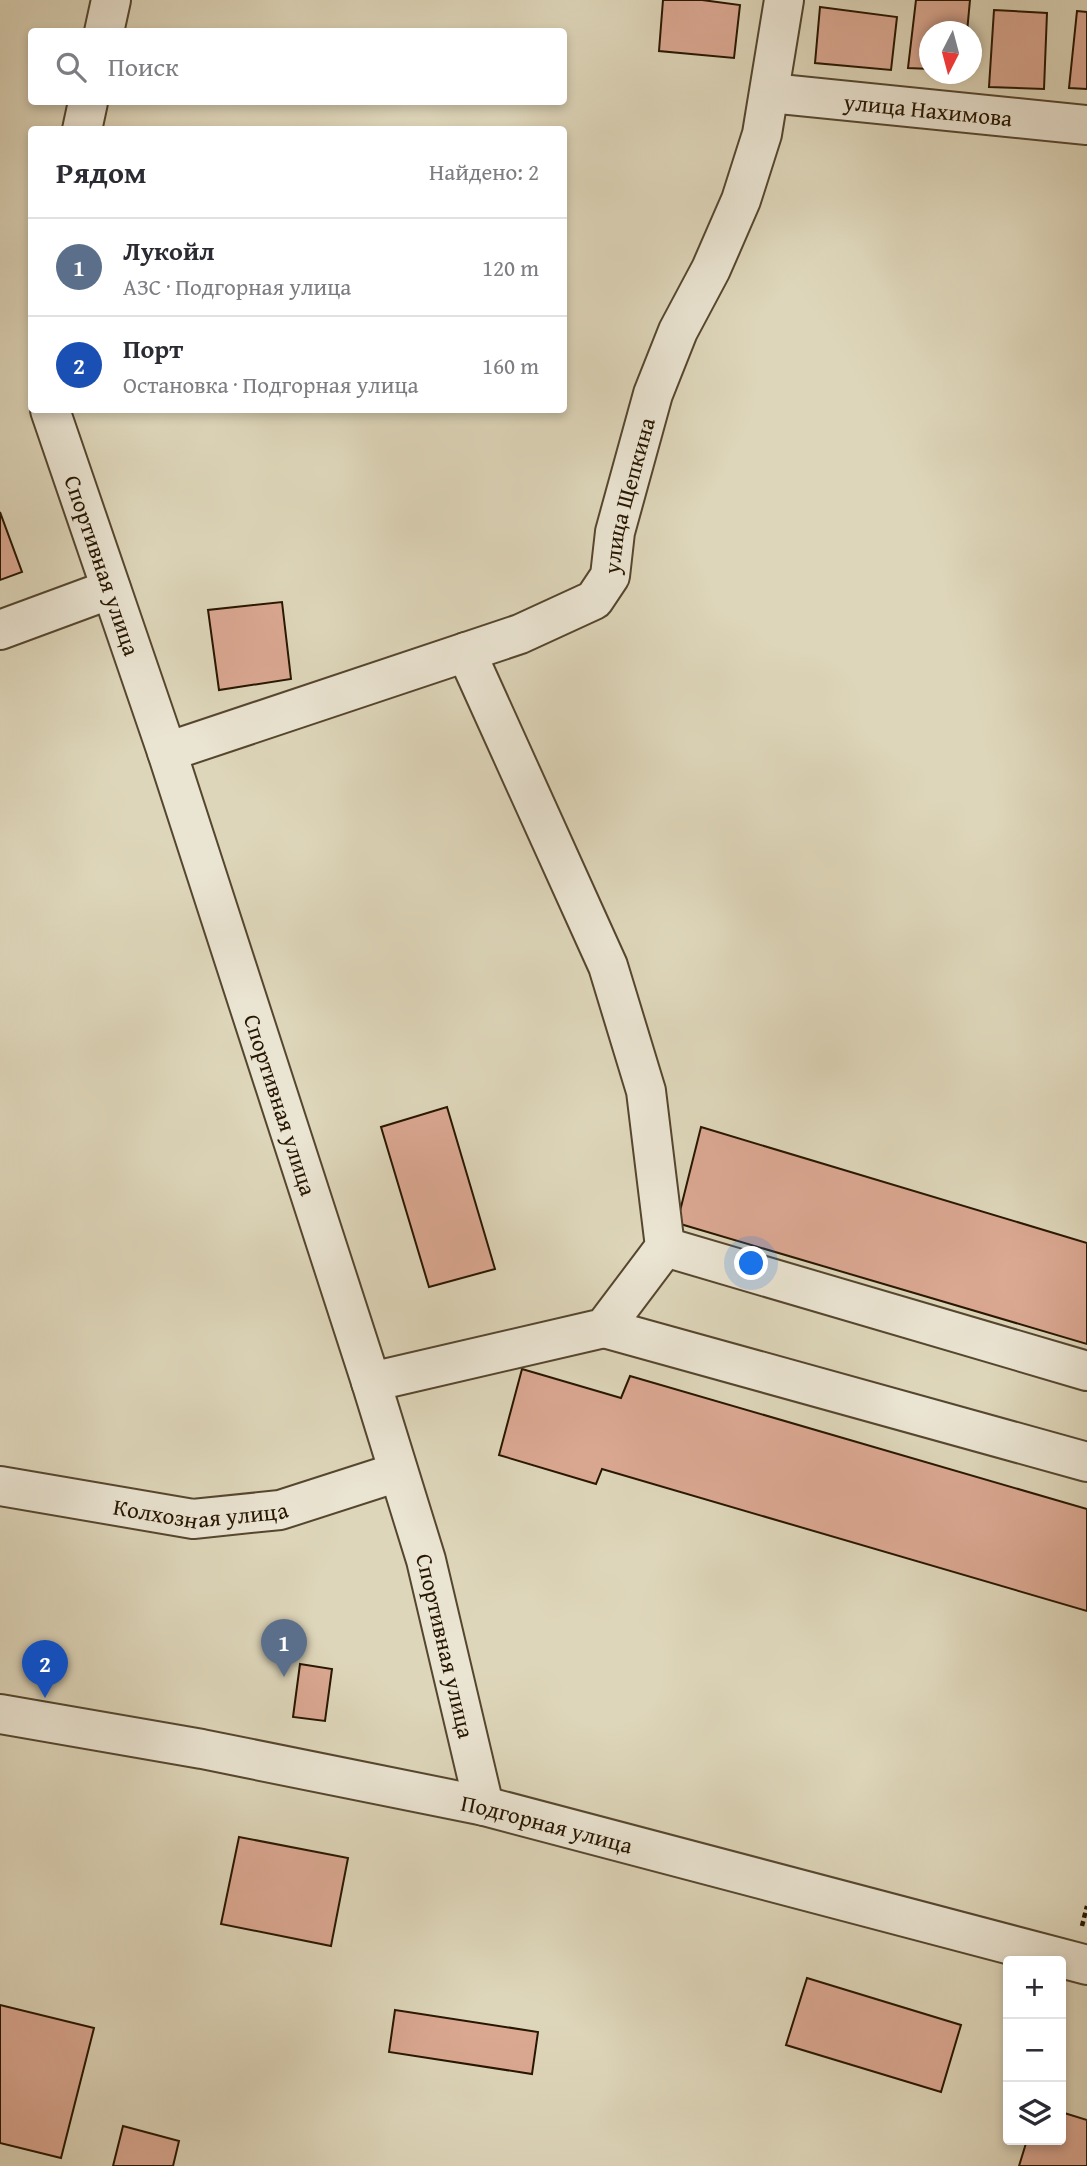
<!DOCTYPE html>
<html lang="ru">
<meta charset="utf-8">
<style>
:root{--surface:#fff;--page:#f7f7f7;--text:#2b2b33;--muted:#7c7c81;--line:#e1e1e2;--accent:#8f2418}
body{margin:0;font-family:"Gentium Book Plus",serif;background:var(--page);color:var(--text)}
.controls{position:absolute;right:21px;bottom:21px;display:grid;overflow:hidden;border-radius:7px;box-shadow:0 4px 10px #0003}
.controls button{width:63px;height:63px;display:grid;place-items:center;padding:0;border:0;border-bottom:2px solid var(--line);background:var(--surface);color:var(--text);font:35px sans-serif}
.compass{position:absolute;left:919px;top:21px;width:63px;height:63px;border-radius:50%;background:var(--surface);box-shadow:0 4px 10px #0003;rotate:186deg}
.you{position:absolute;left:752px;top:1264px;width:24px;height:24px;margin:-18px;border:5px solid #fff;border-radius:50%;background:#1a73e8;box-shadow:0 0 0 10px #1a73e833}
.badge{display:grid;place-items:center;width:46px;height:46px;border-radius:50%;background:var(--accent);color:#fff;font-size:23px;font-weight:700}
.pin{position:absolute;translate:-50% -58px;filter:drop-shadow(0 2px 4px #0008)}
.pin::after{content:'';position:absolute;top:37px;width:24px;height:21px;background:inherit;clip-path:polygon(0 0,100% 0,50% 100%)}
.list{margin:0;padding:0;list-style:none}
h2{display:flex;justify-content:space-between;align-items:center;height:91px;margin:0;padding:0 28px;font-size:30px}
h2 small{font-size:23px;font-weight:400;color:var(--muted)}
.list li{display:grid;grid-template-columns:46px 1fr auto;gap:21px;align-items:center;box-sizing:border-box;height:98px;padding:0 28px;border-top:2px solid var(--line)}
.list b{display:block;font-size:26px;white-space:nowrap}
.list p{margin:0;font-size:23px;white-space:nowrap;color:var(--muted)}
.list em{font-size:23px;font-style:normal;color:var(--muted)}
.icon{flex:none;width:38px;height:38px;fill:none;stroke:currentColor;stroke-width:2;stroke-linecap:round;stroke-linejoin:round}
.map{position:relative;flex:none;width:1087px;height:2166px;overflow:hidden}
.search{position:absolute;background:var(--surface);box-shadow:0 4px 10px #0003;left:28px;top:28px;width:539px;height:77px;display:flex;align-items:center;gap:18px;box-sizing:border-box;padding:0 24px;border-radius:7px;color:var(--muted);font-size:26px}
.panel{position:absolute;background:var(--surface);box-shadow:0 4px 10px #0003;left:28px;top:126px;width:539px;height:287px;border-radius:7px}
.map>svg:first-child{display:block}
.building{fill:#dba892;stroke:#271600;stroke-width:2}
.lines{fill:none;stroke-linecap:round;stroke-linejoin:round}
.minor-casing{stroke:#55462e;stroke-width:42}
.path{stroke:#271600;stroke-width:4.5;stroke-dasharray:5 3.5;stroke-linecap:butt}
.minor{stroke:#eae4d2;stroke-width:38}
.labels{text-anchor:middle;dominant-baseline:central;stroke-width:5;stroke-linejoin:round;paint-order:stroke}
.street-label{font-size:23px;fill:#271600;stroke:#eae4d2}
</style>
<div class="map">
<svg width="1087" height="2166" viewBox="0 0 1087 2166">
<rect width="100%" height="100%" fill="#ded6ba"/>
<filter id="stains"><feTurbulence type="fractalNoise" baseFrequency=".00286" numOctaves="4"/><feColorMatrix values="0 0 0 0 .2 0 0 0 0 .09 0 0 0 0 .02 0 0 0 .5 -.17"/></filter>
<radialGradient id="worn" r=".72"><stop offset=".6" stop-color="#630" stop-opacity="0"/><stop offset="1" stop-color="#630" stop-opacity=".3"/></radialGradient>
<!-- building -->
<path class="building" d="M663,0H702L740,5L734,58L659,51Z
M916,0H970L967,32H930V69L908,68Z
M820,7L897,17L891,70L815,63Z
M994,10L1047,13L1044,89L989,87Z
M1077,11L1087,12V89L1069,88Z
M0,512L22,572L0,580Z
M282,602L291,679L219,690L208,610Z
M447,1107L495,1269L429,1287L381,1127Z
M701,1127L1087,1243V1344L677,1223Z
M522,1369L621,1398L630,1376L1087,1509V1611L602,1469L596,1484L499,1455Z
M300,1664L332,1669L325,1721L293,1717Z
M239,1837L348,1858L331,1946L221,1924Z
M807,1978L961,2025L941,2092L786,2045Z
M0,2005L94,2028L61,2158L0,2143Z
M395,2010L538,2032L532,2074L389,2052Z
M1061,2112L1087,2120V2166H1019L1027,2140H1061Z
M123,2126L179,2141L173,2166H113Z"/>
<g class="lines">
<!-- minor casing -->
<g class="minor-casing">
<g id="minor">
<path d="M104,32L111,0"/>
<path id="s1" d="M770,93L1087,125"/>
<path d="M82,130L88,102"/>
<path id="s2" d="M50,410L167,752L371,1382L426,1560L484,1806"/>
<path d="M0,630L111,589"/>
<path id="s3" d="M167,752L520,634L594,600L610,576L615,532L653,394L678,331L711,269L741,200L762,134L784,0"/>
<path d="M665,1247L1087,1371"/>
<path d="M604,1328L1087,1462"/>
<path d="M371,1382L604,1328L665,1247L646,1091L608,966L466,652"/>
<path id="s4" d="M0,1486L193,1519L280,1510L398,1472"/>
<path id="s5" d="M0,1714L202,1749L484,1806L1087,1965"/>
</g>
</g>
<!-- path -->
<path class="path" d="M1082,1926L1087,1906"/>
<!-- minor -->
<use href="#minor" class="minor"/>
</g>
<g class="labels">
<!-- street labels -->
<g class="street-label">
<text stroke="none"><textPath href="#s1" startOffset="159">улица Нахимова</textPath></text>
<text stroke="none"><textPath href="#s3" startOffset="565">улица Щепкина</textPath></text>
<text stroke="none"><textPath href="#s2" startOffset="164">Спортивная улица</textPath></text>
<text stroke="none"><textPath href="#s2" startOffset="732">Спортивная улица</textPath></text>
<text stroke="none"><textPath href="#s4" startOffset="203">Колхозная улица</textPath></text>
<text stroke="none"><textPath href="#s2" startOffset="1298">Спортивная улица</textPath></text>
<text stroke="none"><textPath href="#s5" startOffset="558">Подгорная улица</textPath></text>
</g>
</g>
<rect width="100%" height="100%" filter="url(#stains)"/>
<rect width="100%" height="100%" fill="url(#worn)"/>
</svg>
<div class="controls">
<button>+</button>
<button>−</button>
<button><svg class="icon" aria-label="layers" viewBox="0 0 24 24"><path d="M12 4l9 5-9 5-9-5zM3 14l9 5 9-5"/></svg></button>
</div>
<svg class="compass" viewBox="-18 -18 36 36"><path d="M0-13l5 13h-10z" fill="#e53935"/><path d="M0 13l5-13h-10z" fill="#7c7c81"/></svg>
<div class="you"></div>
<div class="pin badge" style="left:284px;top:1677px;background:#5c6f8a">1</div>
<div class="pin badge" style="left:45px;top:1698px;background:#1a4fb4">2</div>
<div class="search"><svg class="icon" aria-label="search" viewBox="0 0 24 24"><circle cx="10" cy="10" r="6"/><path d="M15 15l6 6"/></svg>Поиск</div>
<section class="panel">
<h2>Рядом<small>Найдено: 2</small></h2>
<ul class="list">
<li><span class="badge" style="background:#5c6f8a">1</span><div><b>Лукойл</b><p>АЗС · Подгорная улица</p></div><em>120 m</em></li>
<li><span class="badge" style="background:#1a4fb4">2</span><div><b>Порт</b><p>Остановка · Подгорная улица</p></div><em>160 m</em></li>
</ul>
</section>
</div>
